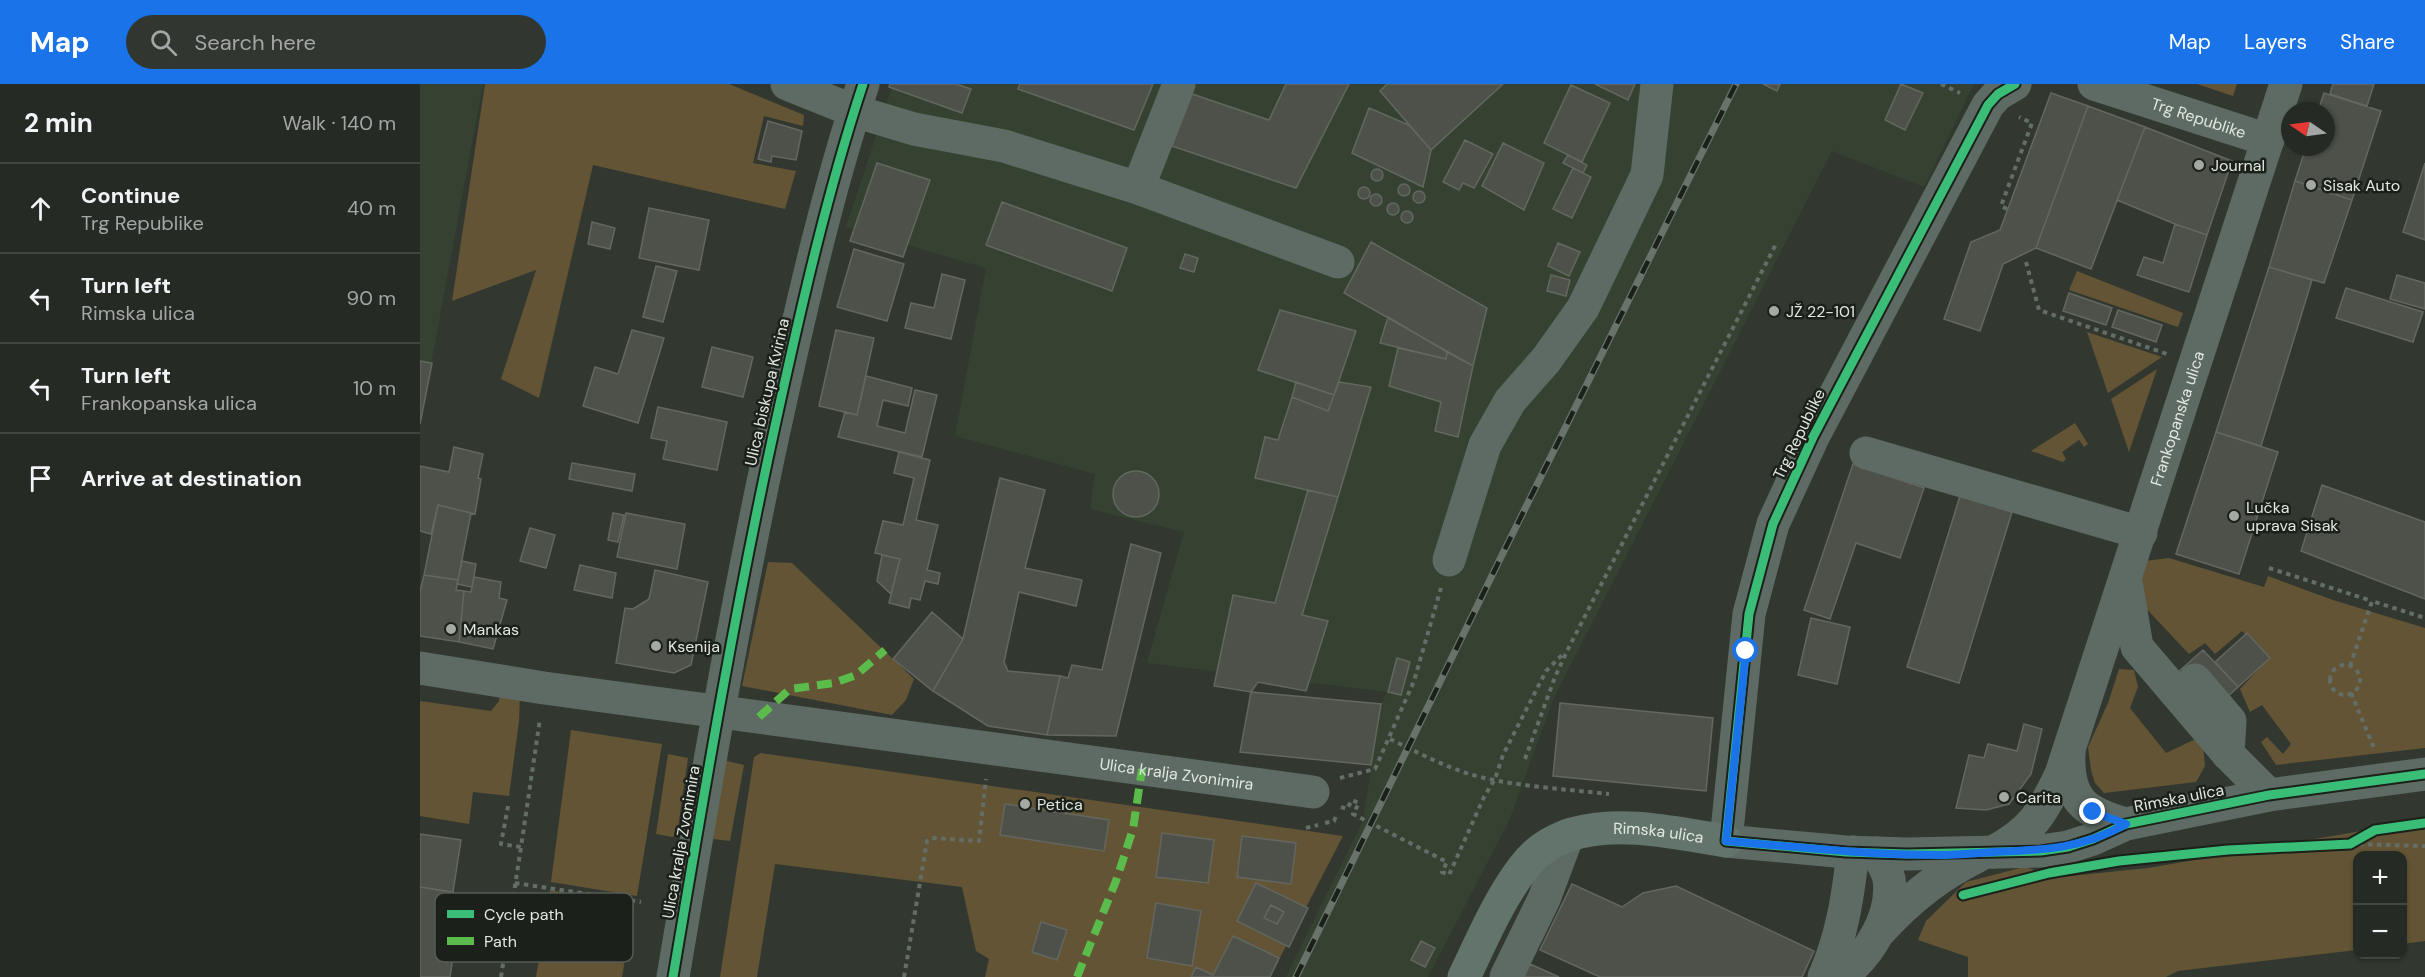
<!DOCTYPE html>
<meta charset="utf-8">
<style>
:root{--surface:#262a24;--page:#323631;--text:#f1f3f6;--muted:#a4a7a6;--line:#424641;--accent:#1a73e8}
body{margin:0;font-family:"DM Sans",sans-serif;background:var(--page);color:var(--text)}
.controls{position:absolute;right:18px;bottom:18px;display:grid;overflow:hidden;border-radius:12px;box-shadow:0 2px 4px #0004}
.controls button{width:54px;height:54px;display:grid;place-items:center;padding:0;border:0;border-bottom:2px solid var(--line);background:var(--surface);color:var(--text);font:30px sans-serif}
.compass{position:absolute;left:1861px;top:18px;width:54px;height:54px;border-radius:50%;background:var(--surface);box-shadow:0 2px 4px #0004;rotate:283deg}
.stop{position:absolute;width:18px;height:18px;margin:-14px;border:4px solid #1a73e8;border-radius:50%;background:#fff}
.stop.end{background:#1a73e8;border-color:#fff;box-shadow:0 2px 6px #0008}
.list{margin:0;padding:0;list-style:none}
h2{display:flex;justify-content:space-between;align-items:center;height:78px;margin:0;padding:0 24px;font-size:26px}
h2 small{font-size:20px;font-weight:400;color:var(--muted)}
.list li{display:grid;grid-template-columns:39px 1fr auto;gap:18px;align-items:center;box-sizing:border-box;height:90px;padding:0 24px;border-top:2px solid var(--line)}
.list b{display:block;font-size:22px;white-space:nowrap}
.list p{margin:0;font-size:20px;white-space:nowrap;color:var(--muted)}
.list em{font-size:20px;font-style:normal;color:var(--muted)}
.icon{flex:none;width:33px;height:33px;fill:none;stroke:currentColor;stroke-width:2;stroke-linecap:round;stroke-linejoin:round}
.map{position:relative;flex:none;width:2005px;height:893px;overflow:hidden}
header{display:flex;align-items:center;gap:36px;box-sizing:border-box;height:84px;padding:0 30px;background:var(--accent);color:#fff}
header strong{font-size:28px}
nav{display:flex;gap:33px;margin-inline-start:auto;font-size:21px}
.search{width:420px;height:54px;background:var(--page);display:flex;align-items:center;gap:15px;box-sizing:border-box;padding:0 21px;border-radius:33px;color:var(--muted);font-size:22px}
main{display:flex}
aside{flex:1;background:var(--surface)}
.map>svg:first-child{display:block}
.built{fill:#354231}
.green{fill:#625435}
.building{fill:#4d514a;stroke:#64675f;stroke-width:1.5}
.lines{fill:none;stroke-linecap:round;stroke-linejoin:round}
.path{stroke:#646e68;stroke-width:4;stroke-dasharray:4.5 4.5;stroke-linecap:butt}
.minor{stroke:#5e6b65;stroke-width:33}
.major{stroke:#63746c;stroke-width:33}
.rail-casing{stroke:#69736c;stroke-width:7}
.rail{stroke:#1b201a;stroke-width:4.5;stroke-dasharray:14;stroke-linecap:butt}
.quiet{stroke:#5cbc4b;stroke-width:8;stroke-dasharray:15 8;stroke-linecap:butt}
.cycleway-casing{stroke:#1b201a;stroke-width:13}
.cycleway{stroke:#3abd76;stroke-width:9}
.route{stroke:#1a73e8;stroke-width:8}
.poi-dot{fill:#a4aaa2;stroke:#1b201a;stroke-width:2}
.labels{text-anchor:middle;dominant-baseline:central;stroke-width:5;stroke-linejoin:round;paint-order:stroke}
.street-label{font-size:16px;fill:#e1e8df;stroke:#1b201a}
.poi-label{font-size:16px;fill:#e1e8df;stroke:#1b201a;text-anchor:start}
.key{fill:#1b201a;stroke:#565c55;stroke-width:1.5}
.key-label{font-size:16px;fill:#e1e8df}
</style>
<header>
<strong>Map</strong>
<div class="search"><svg class="icon" aria-label="search" viewBox="0 0 24 24"><circle cx="10" cy="10" r="6"/><path d="M15 15l6 6"/></svg>Search here</div>
<nav><a>Map</a><a>Layers</a><a>Share</a></nav>
</header>
<main>
<aside>
<h2>2 min<small>Walk · 140 m</small></h2>
<ul class="list">
<li><svg class="icon" aria-label="ahead" viewBox="0 0 24 24"><path d="M12 20V5M6 11l6-6 6 6"/></svg><div><b>Continue</b><p>Trg Republike</p></div><em>40 m</em></li>
<li><svg class="icon" aria-label="left" viewBox="0 0 24 24"><path d="M17 20v-9H6M10 6l-5 5 5 5"/></svg><div><b>Turn left</b><p>Rimska ulica</p></div><em>90 m</em></li>
<li><svg class="icon" aria-label="left" viewBox="0 0 24 24"><path d="M17 20v-9H6M10 6l-5 5 5 5"/></svg><div><b>Turn left</b><p>Frankopanska ulica</p></div><em>10 m</em></li>
<li><svg class="icon" aria-label="arrive" viewBox="0 0 24 24"><path d="M6 21V4h12l-3 4 3 4H6"/></svg><div><b>Arrive at destination</b></div></li>
</ul>
</aside>
<div class="map">
<svg width="2005" height="893" viewBox="0 0 2005 893">
<rect width="100%" height="100%" fill="#323830"/>
<!-- built -->
<path class="built" d="M0,0H63L0,340Z
M473,0H1554L1504,103L1412,67L1133,616L1089,737L1008,893H866L943,737L961,620L967,608L727,579L764,448L670,425L675,390L535,352L566,184L426,143Z"/>
<!-- green -->
<path class="green" d="M65,0H309L384,31L383,42L344,32L333,79L376,87L365,125L173,81L119,314L81,295L116,186L32,217Z
M1777,0H1817L1813,12Z
M1657,187L1763,229L1758,243L1649,206Z
M1667,248L1742,273L1688,309Z
M1737,285L1709,368L1691,315Z
M1655,339L1668,360L1664,363L1659,356L1642,368L1646,375L1643,378L1611,367Z
M1749,474L1844,503L1848,492L1913,516L2005,544V664L1856,681L1841,658L1847,653L1863,670L1871,660L1842,621L1830,628L1820,605L1849,574L1822,547L1795,570L1785,559L1769,570L1720,518L1717,478Z
M348,478L372,479L494,595L486,616L472,631L322,602Z
M1699,585L1714,586L1718,603L1710,624L1746,669L1782,652L1785,682L1776,698L1684,709L1675,699L1671,686L1668,663L1688,619Z
M80,608L100,610L99,637L89,712L53,708L49,740L0,732V617L71,627L79,617Z
M151,646L242,660L217,812L131,798Z
M341,669L923,752L850,893H565L569,875L556,867L542,803L355,780L337,893H300L334,673Z
M248,670L268,674L257,751L252,753L236,750Z
M303,676L324,681L310,757L293,755Z
M2005,736V857L1983,860L1982,772H1938L1937,866L1758,887L1746,893H1548V873L1498,856L1506,837L1546,798L1604,783L1640,793L1728,784Z
M130,806L214,823L202,893H116Z"/>
<!-- building -->
<path class="building" d="M470,0H536L551,5L542,29L469,3Z
M600,0H733L714,46L598,5Z
M866,0H929L876,104L752,62L772,10L849,36Z
M967,0H1083L1011,66L960,7Z
M1175,0H1215L1208,16Z
M1343,0H1360L1357,7Z
M1481,0L1503,9L1485,46L1465,36Z
M1913,0H1954L1947,22L1910,10Z
M1151,1L1190,19L1162,78L1124,59Z
M1631,9L1668,22L1616,164L1583,180L1560,247L1524,235L1551,158L1580,146Z
M1904,9L1961,27L1932,116L1875,97L1886,63H1906V27H1898Z
M1668,22L1725,43L1671,185L1616,164Z
M949,24L989,41L1011,66L1003,103L932,69Z
M348,37L382,47L376,76L352,72L351,78L338,75Z
M1725,43L1812,77L1787,151L1755,140L1697,116Z
M1045,56L1073,70L1054,104L1043,99L1039,106L1023,98Z
M1083,59L1124,79L1104,126L1062,102Z
M1148,71L1167,81L1163,89L1143,79Z
M457,79L510,96L483,173L430,157Z
M2005,79V156L1983,148Z
M1153,84L1171,93L1152,134L1133,125Z
M951 91a6 6 0 1 1 12 0a6 6 0 1 1-12 0Z
M1875,97L1932,116L1904,199L1849,183Z
M978 106a6 6 0 1 1 12 0a6 6 0 1 1-12 0Z
M938 109a6 6 0 1 1 12 0a6 6 0 1 1-12 0Z
M993 113a6 6 0 1 1 12 0a6 6 0 1 1-12 0Z
M950 116a6 6 0 1 1 12 0a6 6 0 1 1-12 0Z
M582,118L707,164L692,207L566,161Z
M967 125a6 6 0 1 1 12 0a6 6 0 1 1-12 0Z
M229,124L289,136L279,186L219,174Z
M981 133a6 6 0 1 1 12 0a6 6 0 1 1-12 0Z
M172,138L195,144L190,165L168,160Z
M1755,140L1787,151L1769,208L1717,191L1724,173L1743,179Z
M951,158L1067,224L1053,282L924,209Z
M1138,159L1160,168L1149,192L1128,182Z
M434,165L484,180L467,237L417,223Z
M765,170L778,174L774,188L760,184Z
M236,182L257,187L243,238L223,233Z
M1849,183L1892,196L1841,362L1796,348Z
M522,190L545,196L531,255L485,244L491,219L514,224Z
M1131,191L1150,196L1146,212L1127,207Z
M1977,191L2005,199V225L1970,215Z
M1926,204L2003,228L1993,258L1916,234Z
M1649,209L1692,224L1686,241L1643,227Z
M860,226L936,247L914,311L838,286Z
M1698,226L1742,241L1736,258L1692,243Z
M968,233L1027,268L1026,275L960,259Z
M212,246L244,254L218,339L163,322L175,283L198,290Z
M416,246L454,254L437,331L399,322Z
M292,263L333,273L323,313L282,303Z
M978,264L1026,275L1027,268L1053,282L1038,353L1015,347L1021,318L969,302Z
M0,277L12,279L0,340Z
M446,292L492,304L488,322L463,316L457,342L485,349L495,306L517,311L502,373L418,353L425,328L437,331Z
M876,298L914,311L908,327L872,313Z
M919,298L951,303L918,413L835,394L845,353L858,356L872,313L908,327Z
M238,323L307,338L297,386L243,375L247,357L231,354Z
M1796,348L1858,368L1819,490L1756,470Z
M34,363L63,370L58,394L61,395L55,430L18,421L11,450L0,447V382L29,388Z
M479,368L510,376L496,436L518,441L507,486L520,489L518,500L505,497L500,516L491,514L489,524L469,519L480,475L455,469L463,437L483,441L494,394L474,389Z
M152,379L215,390L212,407L149,395Z
M1433,380L1504,404L1480,474L1436,459L1410,535L1384,526Z
M693 410a23 23 0 1 1 46 0a23 23 0 1 1-46 0Z
M580,394L625,406L605,484L662,496L656,522L599,508L584,578L588,587L640,592L627,651L568,642L513,607L543,555Z
M1902,401L2005,438V515L1881,467Z
M888,406L918,413L882,531L908,537L886,607L838,598L831,608L794,602L813,511L855,519Z
M1540,412L1592,428L1539,599L1487,583Z
M18,421L51,429L38,496L4,491Z
M193,429L204,431L198,458L188,456Z
M206,429L265,440L257,485L197,473Z
M110,444L135,451L126,484L100,477Z
M711,460L741,469L696,652L627,651L640,592L648,594L652,581L682,586Z
M462,471L480,475L471,510L457,497Z
M42,477L56,480L52,503L37,500Z
M160,481L196,489L192,514L154,506Z
M235,486L288,498L271,581L254,589L196,579L205,524L213,525L229,515Z
M4,491L38,496L36,506L44,507L39,558L0,552V507Z
M54,493L81,498L79,514L87,516L73,565L39,558L44,507L51,508Z
M512,528L543,555L513,607L473,575Z
M1391,534L1430,543L1417,600L1378,591Z
M1827,549L1850,574L1818,603L1795,578Z
M1783,566L1818,603L1773,644L1739,605Z
M977,574L990,578L981,611L968,608Z
M831,608L961,620L951,681L820,668Z
M1140,619L1293,634L1286,707L1133,692Z
M1604,640L1622,645L1611,690L1589,720L1566,726L1536,724L1549,671L1564,674L1568,660L1597,667Z
M585,720L689,736L684,767L580,751Z
M742,749L794,756L788,799L736,793Z
M0,750L41,756L33,808L0,803Z
M822,752L876,759L871,800L817,793Z
M836,799L888,824L869,863L817,837Z
M1152,800L1202,823L1223,809L1256,802L1394,867L1382,893H1180L1120,866Z
M0,803L42,810L30,893H0Z
M736,819L781,827L772,882L727,874Z
M851,821L864,828L857,840L844,834Z
M621,838L647,846L637,876L612,868Z
M813,852L859,874L850,893H771L776,883L793,891Z
M1001,857L1015,864L1005,883L991,876Z
M1110,880L1139,893H1104Z"/>
<g class="lines">
<!-- path -->
<path class="path" d="M1521,0L1540,9
M1587,125L1581,122L1612,39L1599,33
M1606,178L1619,226L1747,270
M1849,484L1952,517
M1910 596a15 15 0 1 1 30 0a15 15 0 1 1-30 0Z
M1930,582L1952,517L2005,534
M1931,609L1954,664
M970,655C995,667 1019,680 1046,689C1087,702 1145,705 1189,710
M1105,675L1135,593L1147,567L1356,160
M920,694L955,685L994,597L1021,504
M88,722L81,760L101,763L120,635
M921,723L927,725L932,716L939,719L933,730L1027,778L1022,788L1029,791L1064,713L1075,695L1083,671L1126,587L1144,569
M905,739L914,737L917,730
M886,744L898,741
M1930,760L2005,762
M95,799L221,818
M81,893L101,763
M484,893L507,757L512,754L559,757L566,695"/>
<!-- minor -->
<g class="minor">
<path d="M367,0L434,27L494,45L584,62L718,104L918,178"/>
<path d="M1595,0L1578,10L1568,21L1393,353L1353,440L1329,530L1306,757L1426,768L1487,770L1621,767L1648,763L1673,755L1706,740L1849,711L2005,690"/>
<path id="s1" d="M1674,0L1848,56"/>
<path d="M718,104L759,0"/>
<path d="M1446,369L1721,449"/>
<path d="M1029,476L1065,361L1090,317L1126,276L1163,224L1227,91L1237,0"/>
<path d="M1707,503L1717,563L1808,670L1849,711"/>
<path id="s2" d="M0,584L124,604L893,708"/>
<path d="M1775,596L1810,637L1808,670"/>
<path d="M1649,669C1647,715 1663,728 1706,740"/>
<path id="s3" d="M1573,768C1612,747 1622,730 1641,690L1866,0"/>
<path d="M1460,847C1490,814 1518,792 1558,772"/>
<path d="M253,893C285,703 317,513 359,324C383,215 408,106 443,0"/>
<path d="M1086,893L1124,815L1148,751"/>
<path d="M1404,893C1422,853 1428,812 1433,768"/>
<path d="M1420,893C1449,872 1474,832 1469,795C1467,785 1461,777 1457,769"/>
</g>
<!-- major -->
<path class="major" id="s4" d="M1044,893C1062,856 1078,817 1103,784C1148,723 1242,747 1306,757"/>
<!-- rail casing -->
<g class="rail-casing">
<path id="rail" d="M876,893L1082,471L1316,0"/>
</g>
<!-- rail -->
<use href="#rail" class="rail"/>
<!-- quiet -->
<path class="quiet" d="M339,633L370,605L414,599L436,591L465,566
M657,893L696,797L713,745L722,685"/>
<!-- cycleway casing -->
<g class="cycleway-casing">
<path id="cycleway" d="M1595,0L1578,10L1568,21L1393,353L1353,440L1329,530L1306,757L1426,768L1487,770L1621,767L1648,763L1673,755L1706,740L1849,711L2005,690
M1543,811L1629,789L1699,777L1808,766L1930,760L1955,746L2005,739
M253,893C285,703 317,513 359,324C383,215 408,106 443,0"/>
</g>
<!-- cycleway -->
<use href="#cycleway" class="cycleway"/>
</g>
<g class="lines">
<!-- route -->
<path class="route" d="M1326,567L1306,757C1377,763 1448,771 1520,771C1538,771 1556,769 1574,768C1623,766 1662,765 1706,740L1673,728"/>
</g>
<!-- markers -->
<g class="poi-dot">
<circle cx="1779" cy="81" r="6"/>
<circle cx="1891" cy="101" r="6"/>
<circle cx="1354" cy="227" r="6"/>
<circle cx="1814" cy="432" r="6"/>
<circle cx="31" cy="545" r="6"/>
<circle cx="236" cy="562" r="6"/>
<circle cx="1584" cy="713" r="6"/>
<circle cx="605" cy="720" r="6"/>
</g>
<g class="labels">
<!-- street labels -->
<g class="street-label">
<text stroke="none"><textPath href="#s1" startOffset="110">Trg Republike</textPath></text>
<text transform="translate(347 308) rotate(-77)">Ulica biskupa Kvirina</text>
<text stroke="none"><textPath href="#s3" startOffset="480">Frankopanska ulica</textPath></text>
<text transform="translate(1379 350) rotate(-64)">Trg Republike</text>
<text stroke="none"><textPath href="#s2" startOffset="764">Ulica kralja Zvonimira</textPath></text>
<text transform="translate(1759 714) rotate(-11)">Rimska ulica</text>
<text stroke="none"><textPath href="#s4" startOffset="272">Rimska ulica</textPath></text>
<text transform="translate(261 758) rotate(-80)">Ulica kralja Zvonimira</text>
</g>
<!-- poi labels -->
<g class="poi-label">
<text x="1791" y="81">Journal</text>
<text x="1903" y="101">Sisak Auto</text>
<text x="1366" y="227">JŽ 22-101</text>
<text x="1826" y="423">Lučka<tspan x="1826" dy="18">uprava Sisak</tspan></text>
<text x="43" y="545">Mankas</text>
<text x="248" y="562">Ksenija</text>
<text x="1596" y="713">Carita</text>
<text x="617" y="720">Petica</text>
</g>
</g>
<!-- legend -->
<rect x="15" y="809" width="198" height="69" rx="9" class="key"/>
<rect x="27" y="826" width="27" height="8" fill="#3abd76"/>
<rect x="27" y="853" width="27" height="8" fill="#5cbc4b"/>
<g class="key-label">
<text x="64" y="836">Cycle path</text>
<text x="64" y="863">Path</text>
</g>
</svg>
<div class="controls">
<button>+</button>
<button>−</button>
</div>
<svg class="compass" viewBox="-18 -18 36 36"><path d="M0-13l5 13h-10z" fill="#e53935"/><path d="M0 13l5-13h-10z" fill="#a4a7a6"/></svg>
<div class="stop" style="left:1326px;top:567px"></div>
<div class="stop end" style="left:1673px;top:728px"></div>
</div>
</main>
